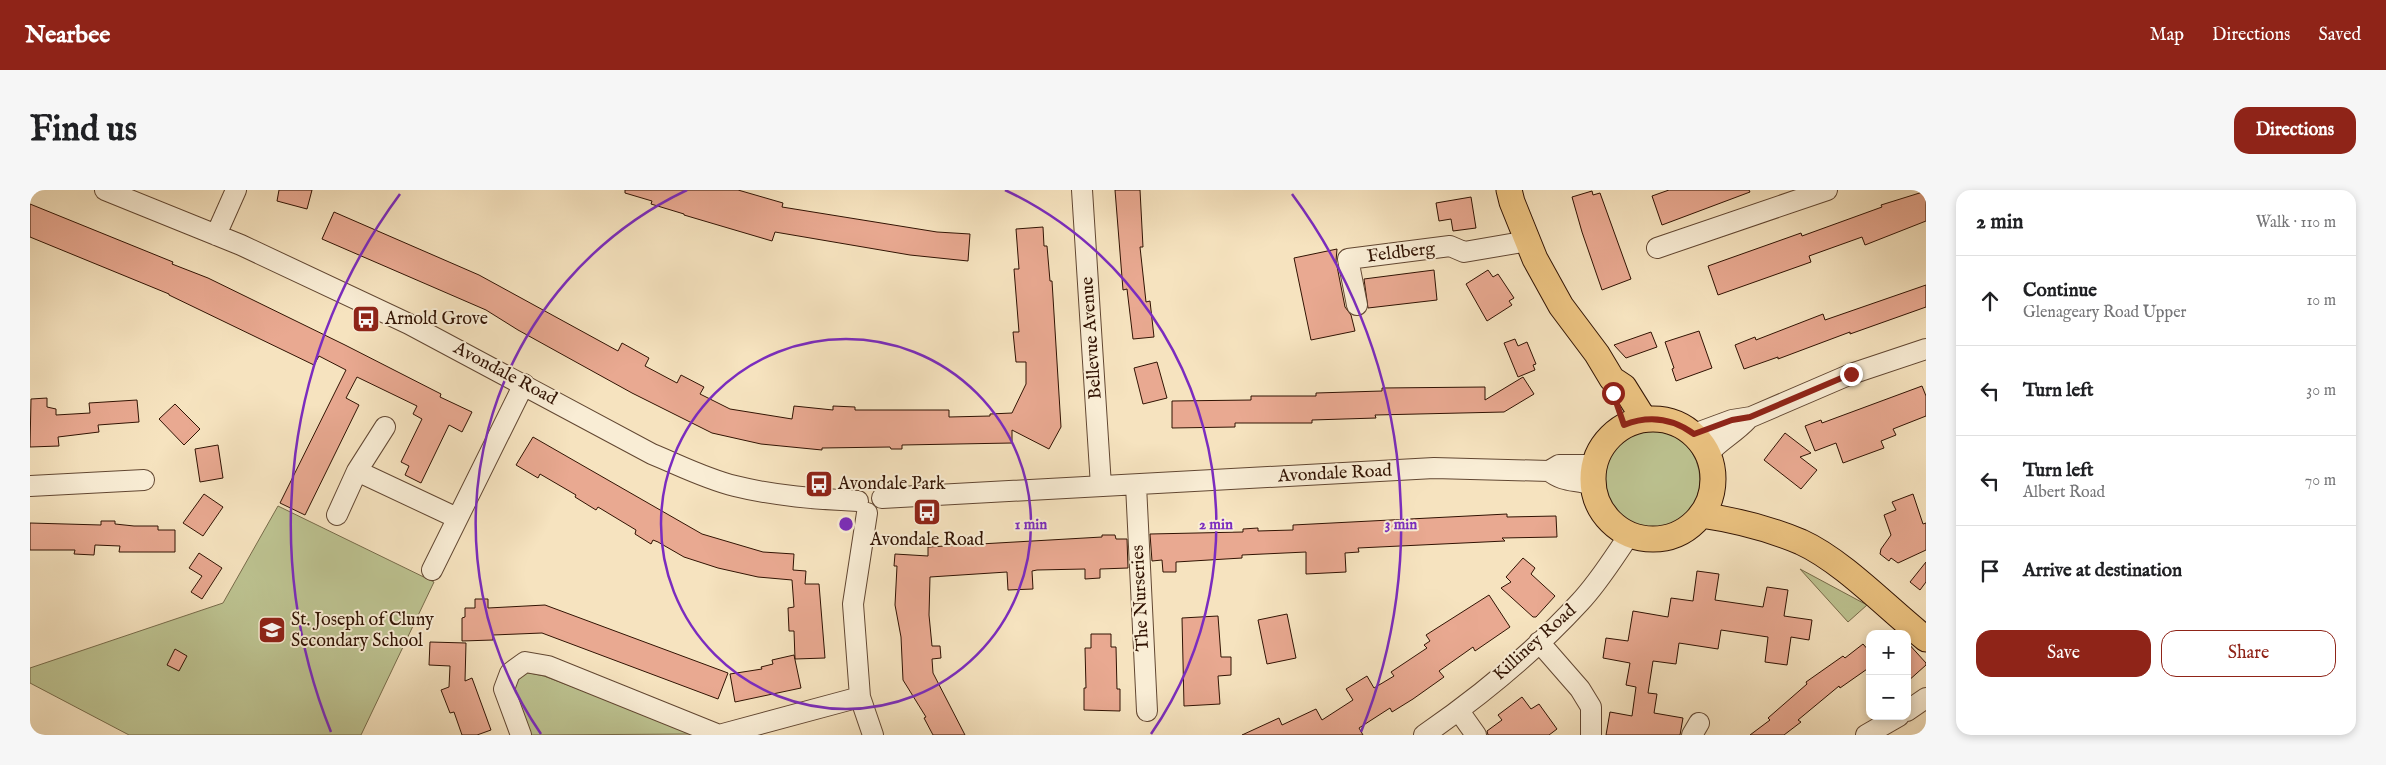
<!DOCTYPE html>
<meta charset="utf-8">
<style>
:root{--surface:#fff;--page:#f6f6f6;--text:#202124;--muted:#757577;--line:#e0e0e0;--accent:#8f2418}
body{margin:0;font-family:"IM FELL English",serif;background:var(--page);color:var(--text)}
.controls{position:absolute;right:15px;bottom:15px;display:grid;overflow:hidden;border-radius:10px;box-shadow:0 2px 8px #0003}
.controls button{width:45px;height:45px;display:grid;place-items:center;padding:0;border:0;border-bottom:1px solid var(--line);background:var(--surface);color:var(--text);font:25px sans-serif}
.stop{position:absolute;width:15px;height:15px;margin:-11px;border:4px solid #8f2418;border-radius:50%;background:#fff}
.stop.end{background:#8f2418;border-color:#fff;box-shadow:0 1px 5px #0008}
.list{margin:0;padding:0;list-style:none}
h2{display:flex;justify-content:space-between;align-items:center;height:65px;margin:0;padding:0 20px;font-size:21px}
h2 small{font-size:16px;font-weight:400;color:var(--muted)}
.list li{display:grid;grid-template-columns:32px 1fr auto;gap:15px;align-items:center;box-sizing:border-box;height:90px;padding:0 20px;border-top:1px solid var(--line)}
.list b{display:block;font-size:19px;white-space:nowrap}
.list p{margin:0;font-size:16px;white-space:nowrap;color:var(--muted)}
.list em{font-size:16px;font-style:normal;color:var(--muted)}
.actions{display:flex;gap:10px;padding:15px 20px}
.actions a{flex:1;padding:11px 0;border:1px solid var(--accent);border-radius:15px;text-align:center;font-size:18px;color:var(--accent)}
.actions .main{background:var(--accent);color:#fff}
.icon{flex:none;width:28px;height:28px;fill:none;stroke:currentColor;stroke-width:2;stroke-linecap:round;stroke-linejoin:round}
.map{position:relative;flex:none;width:1896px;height:545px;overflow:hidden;border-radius:15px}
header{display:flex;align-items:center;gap:30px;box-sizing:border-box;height:70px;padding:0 25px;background:var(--accent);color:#fff}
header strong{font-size:24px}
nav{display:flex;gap:28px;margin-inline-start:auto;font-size:18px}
.intro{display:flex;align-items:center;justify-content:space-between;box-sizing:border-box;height:120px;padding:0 30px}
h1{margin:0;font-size:35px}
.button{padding:12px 22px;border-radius:15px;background:var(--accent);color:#fff;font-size:18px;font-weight:700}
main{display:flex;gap:30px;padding:0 30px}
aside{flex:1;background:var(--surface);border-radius:15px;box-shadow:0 2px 8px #0003}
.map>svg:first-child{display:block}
.green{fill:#bdc391;stroke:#776b4a}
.building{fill:#e9a991;stroke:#311303}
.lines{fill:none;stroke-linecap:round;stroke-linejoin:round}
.minor-casing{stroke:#624732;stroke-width:22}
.major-casing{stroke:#311303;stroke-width:27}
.minor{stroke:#f9edd5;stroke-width:20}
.major{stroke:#ebc280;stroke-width:25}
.route{stroke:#8f2418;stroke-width:6}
.ring{fill:none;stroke:#7b2cbf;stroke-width:2.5}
.labels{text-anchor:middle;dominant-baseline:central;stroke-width:4;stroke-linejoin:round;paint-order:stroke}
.street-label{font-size:18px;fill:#311303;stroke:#f9edd5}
.poi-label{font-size:18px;fill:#311303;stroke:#f9edd5;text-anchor:start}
.centre{fill:#7b2cbf;stroke:#f9edd5;stroke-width:2.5}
.ring-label{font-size:15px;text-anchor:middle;font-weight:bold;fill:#7b2cbf;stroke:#f9edd5;stroke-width:4;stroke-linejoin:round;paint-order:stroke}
</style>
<header>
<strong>Nearbee</strong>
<nav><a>Map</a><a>Directions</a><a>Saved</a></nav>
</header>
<div class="intro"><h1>Find us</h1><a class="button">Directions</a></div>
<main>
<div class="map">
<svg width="1896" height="545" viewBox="0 0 1896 545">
<rect width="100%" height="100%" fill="#f6e3bf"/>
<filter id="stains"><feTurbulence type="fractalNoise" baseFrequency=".004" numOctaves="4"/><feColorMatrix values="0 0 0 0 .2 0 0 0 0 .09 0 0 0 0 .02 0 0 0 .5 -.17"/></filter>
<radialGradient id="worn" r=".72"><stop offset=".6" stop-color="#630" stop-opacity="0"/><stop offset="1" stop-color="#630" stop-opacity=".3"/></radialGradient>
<!-- green -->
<path class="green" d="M1568 290a51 51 0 1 1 102 0a51 51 0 1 1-102 0Z
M248,316L404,392L331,545H99L0,493V478L193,413Z
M1770,379L1837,415L1818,432Z
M495,482L514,486L667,544L498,545L478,498Z"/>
<!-- building -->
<path class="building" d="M249,0H282L277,19L247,11Z
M595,0H708L753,13L752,17L907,42L940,44L938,71L880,65L745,42L742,51L654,25V24L621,14L622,11L595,3Z
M1085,0H1110L1113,57H1110L1116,112L1120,111L1124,147L1103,149L1097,99L1093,100Z
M1639,0H1719L1720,2L1632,35L1622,6Z
M1562,1L1563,5L1570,3L1601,89L1572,100L1552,42L1542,7Z
M1896,1V31L1835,55L1832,47L1779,66L1781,72L1688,105L1678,76L1771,43L1772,46L1852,17L1851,15Z
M1441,7L1446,38L1423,41L1421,29L1409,31L1406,13Z
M0,14L143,72L142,74L178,88L315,155L411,204L410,207L442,222L432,242L419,235L391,293L375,285L379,276L371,272L392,229L383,224L387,216L327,187L316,208L329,215L275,325L250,313L316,180L289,166L284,175L139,105V104L0,47Z
M304,22L449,85L588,161L592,153L619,168L615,176L647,193L651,185L674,197L670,204L700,219L762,229L764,216L803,220V216L825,217V220H919V227L960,226V224L982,223L996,194V172H986L983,142H989L984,79H989L986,39L1013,37L1014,56H1017L1020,91H1022L1031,237L1019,259L982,240V253L872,255V259H861L860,257L792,258V260L731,254L682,243L602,203L488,140L456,120L292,49Z
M1307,59L1306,71L1315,117L1321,125L1325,141L1281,150L1264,68Z
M1404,80L1407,110L1338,118L1334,89Z
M1458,80L1463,87L1468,84L1484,108L1479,111L1482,115L1457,131L1436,94Z
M1896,95V117L1820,144V142L1748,169V167L1714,179L1705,155L1725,147L1726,150L1793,124L1795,130Z
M1669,141L1682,178L1646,191L1642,179L1644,178L1635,152Z
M1621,142L1627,157L1596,168L1584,155Z
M1485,149L1488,156L1497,152L1506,174L1503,175L1505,180L1488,187L1474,153Z
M1127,172L1137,208L1113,214L1104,178Z
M1493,187L1504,204L1474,222L1345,225L1346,228L1282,230V233H1205V237L1142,238V211L1221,210V206H1286V203L1352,201V198L1455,197V210Z
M1892,196L1896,206V226L1863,239L1866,245L1851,251L1854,258L1813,273L1806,253L1785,261L1775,236L1791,230L1792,233Z
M17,208V217L26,219V225L60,223L59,213L107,210L109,232L68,235L69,242L28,247L29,256L0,257L1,209Z
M145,214L170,239L154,255L129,229Z
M1755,243L1781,263L1770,267L1787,280L1771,299L1734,270Z
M503,247L672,344L733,362L764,364L763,380L776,381L775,394H789L795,468L765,469L764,441H759L758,418L764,417L762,390L728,387L688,378L654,367L628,352L623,350L621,354L605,344L606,340L568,317L566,320L545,307L546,305L510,284L508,288L486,275Z
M188,255L193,288L170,292L165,259Z
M174,304L193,317L173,346L153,333Z
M1883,304L1893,334L1896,333V360L1868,373L1861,368L1859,371L1850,364L1851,359L1861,345L1854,325L1866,320L1862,312Z
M1477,324V327L1526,326L1527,347L1472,348L1475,351L1328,358L1329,362L1315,363L1316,382L1276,384V362L1212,365V368L1146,372V382H1133L1132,370L1122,371L1120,344L1213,342V339L1228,338V341L1263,340V335Z
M71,331H85V334L104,336H128V340H145V362H89L90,356L65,355L64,365L44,364L45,360H0V333L71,335Z
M1072,345H1085L1086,349H1097L1098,378L1070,379V388L1055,389V379L1007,380L1002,381L1003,399L978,400L977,382L900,387L899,425L902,456H910L911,468L902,469L903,483L935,545H903L894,528L896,527L873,490L871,447L865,415L867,376H864L865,364L898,366V357L1072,347Z
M169,363L192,378L172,409L161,402L172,386L159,378Z
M1493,368L1505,378L1501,384L1525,406L1506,427H1503L1471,398L1481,392L1476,387Z
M1896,372V392L1890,400L1880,392Z
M1667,381L1689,384L1685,410L1733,417L1737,397L1758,400L1754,426L1782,430L1779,450L1761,447L1757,475L1735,472L1738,447L1691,440L1688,459L1649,453L1646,474L1623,471L1618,503L1627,504L1624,523L1653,528L1650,545H1576L1580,522L1602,526L1606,497L1596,495L1600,473L1573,468L1576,448L1598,451L1603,421L1638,427L1641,408L1663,411Z
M1459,405L1480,437L1445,461L1443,457L1409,481L1414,487L1383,509L1362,522L1360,518L1329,538L1333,545H1212L1249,528L1252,535L1286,519L1292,530L1323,510L1316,499L1337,486L1344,498L1364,486L1361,482L1397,458L1394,455L1400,451L1396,445Z
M445,409H458V418L515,415L698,483L688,509L512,443L463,445V450L432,451V428L435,427V418H445Z
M1257,424L1266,468L1237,474L1228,430Z
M1188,426L1191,467H1201V485L1188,486L1190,514L1154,516L1152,428Z
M1061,444H1081V457H1086L1087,499H1090V521L1054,520V498H1056L1055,458H1061Z
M400,452L436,453L435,491L442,488L461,540L447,545H432L424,522L420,523L411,500L419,497L420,476L399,475Z
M1877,452L1896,473V475L1877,492Z
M1833,454L1840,462V477L1810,498L1809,496L1768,530L1771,532L1754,545H1720L1740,530L1738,528L1777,494L1776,492L1813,466L1815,468Z
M145,459L157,466L149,481L137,475Z
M764,465L771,498L705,512L700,484L732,479L731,477L743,474L742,470Z
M1492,507L1501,519L1509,514L1527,539L1519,545H1458L1457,541L1472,530L1468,525Z"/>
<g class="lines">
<!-- minor casing -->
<g class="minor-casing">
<path id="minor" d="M75,0L211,55L379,134L622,264C649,275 676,289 705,296C745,306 787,309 828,311
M1052,0L1071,296
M186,45L206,0
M1627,58L1797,0
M1327,115L1318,69L1420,56L1434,62L1498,51
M1664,244L1702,230L1721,227L1821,184L1896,159
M1678,264C1689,251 1705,243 1717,230
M327,281L427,328
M1519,281C1534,293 1545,289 1563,295
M1106,295L1117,521
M0,296L114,290
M852,308L1404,278L1519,281L1529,275H1564
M837,323L823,414L830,507L843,545
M307,325L327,281L355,237
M402,380L494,194
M1509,452L1550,499L1561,517V545
M1429,521L1446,545
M1877,521L1896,508
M491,545L474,499L480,483L495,472L518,476L689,545
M689,545L830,507
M1394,545C1449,507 1504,462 1550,412C1569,392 1584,367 1600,344
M1662,545L1669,533
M1836,545L1869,526"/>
</g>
<!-- major casing -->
<g class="major-casing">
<path id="major" d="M1479,0L1482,12L1505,69L1531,116L1567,164L1582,189L1594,197L1614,229
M1563 289a60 60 0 1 1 120 0a60 60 0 1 1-120 0Z
M1671,325C1705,330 1740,339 1771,352C1813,371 1859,420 1896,449"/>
</g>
<!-- minor -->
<use href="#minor" class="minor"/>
<!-- major -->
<use href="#major" class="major"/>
</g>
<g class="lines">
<!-- route -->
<path class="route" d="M1583,203L1594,235C1619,225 1642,228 1664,244L1702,230L1720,227L1821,184"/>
</g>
<!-- distance rings -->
<g class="ring">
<circle cx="816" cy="334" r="185"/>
<path d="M511 544A370 370 0 0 1 657 0M975 0A370 370 0 0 1 1121 544"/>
<path d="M301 542A555 555 0 0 1 370 4M1262 4A555 555 0 0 1 1331 542"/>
</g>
<!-- icons -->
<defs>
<g id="bus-square" transform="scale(1.4375)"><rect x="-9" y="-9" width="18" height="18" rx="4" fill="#8f2418" stroke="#f9edd5"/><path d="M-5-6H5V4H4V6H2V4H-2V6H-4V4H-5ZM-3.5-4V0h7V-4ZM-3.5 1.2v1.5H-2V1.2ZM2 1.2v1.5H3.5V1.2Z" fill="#fff"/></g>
<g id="school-square" transform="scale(1.4375)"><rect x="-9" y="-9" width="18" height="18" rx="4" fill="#8f2418" stroke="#f9edd5"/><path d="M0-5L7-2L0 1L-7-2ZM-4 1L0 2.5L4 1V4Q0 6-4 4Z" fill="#fff"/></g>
</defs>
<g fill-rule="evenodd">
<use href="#bus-square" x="336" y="129"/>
<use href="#bus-square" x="789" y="294"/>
<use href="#bus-square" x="897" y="322"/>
<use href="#school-square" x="242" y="440"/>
</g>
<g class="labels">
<!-- street labels -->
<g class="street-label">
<text transform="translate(1371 63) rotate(-7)">Feldberg</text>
<text transform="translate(1062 148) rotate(-94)">Bellevue Avenue</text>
<text transform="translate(475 184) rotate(28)">Avondale Road</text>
<text transform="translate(1305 284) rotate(-3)">Avondale Road</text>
<text transform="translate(1111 408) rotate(-93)">The Nurseries</text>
<text transform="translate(1505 453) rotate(-42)">Killiney Road</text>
</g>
<!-- poi labels -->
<g class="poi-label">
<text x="355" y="129">Arnold Grove</text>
<text x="808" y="294">Avondale Park</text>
<text x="897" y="350" text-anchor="middle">Avondale Road</text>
<text x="261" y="430">St. Joseph of Cluny<tspan x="261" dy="21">Secondary School</tspan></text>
</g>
</g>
<circle cx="816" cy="334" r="8" class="centre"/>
<g class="ring-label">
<text x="1001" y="339">1 min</text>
<text x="1186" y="339">2 min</text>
<text x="1371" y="339">3 min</text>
</g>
<rect width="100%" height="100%" filter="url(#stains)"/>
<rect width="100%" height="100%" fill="url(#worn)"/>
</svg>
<div class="controls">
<button>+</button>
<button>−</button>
</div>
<div class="stop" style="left:1583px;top:203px"></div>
<div class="stop end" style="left:1821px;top:184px"></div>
</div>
<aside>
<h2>2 min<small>Walk · 110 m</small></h2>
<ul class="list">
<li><svg class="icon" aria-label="ahead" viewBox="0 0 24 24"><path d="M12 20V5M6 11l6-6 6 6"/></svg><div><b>Continue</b><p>Glenageary Road Upper</p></div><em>10 m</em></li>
<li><svg class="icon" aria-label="left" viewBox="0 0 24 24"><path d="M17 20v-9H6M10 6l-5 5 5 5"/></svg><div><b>Turn left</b></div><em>30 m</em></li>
<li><svg class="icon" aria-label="left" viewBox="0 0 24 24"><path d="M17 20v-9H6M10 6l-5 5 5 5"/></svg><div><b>Turn left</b><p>Albert Road</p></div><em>70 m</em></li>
<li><svg class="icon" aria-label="arrive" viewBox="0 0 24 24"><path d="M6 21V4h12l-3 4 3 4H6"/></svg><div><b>Arrive at destination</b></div></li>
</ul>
<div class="actions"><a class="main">Save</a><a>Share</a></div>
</aside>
</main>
